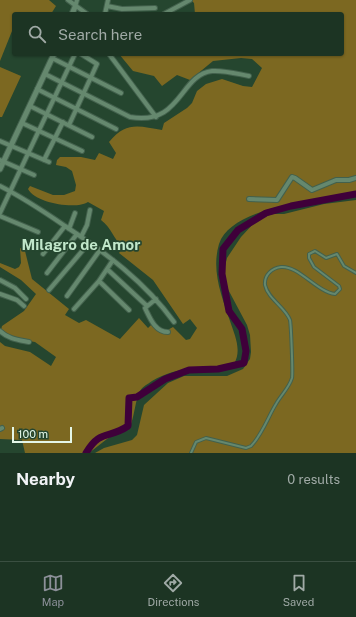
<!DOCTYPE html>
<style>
:root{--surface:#1c3423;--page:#253c2b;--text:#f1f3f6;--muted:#a0aaa6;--line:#3a4f41;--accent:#8c9099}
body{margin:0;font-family:"Public Sans",sans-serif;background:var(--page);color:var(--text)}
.scale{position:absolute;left:12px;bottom:10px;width:60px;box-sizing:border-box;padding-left:4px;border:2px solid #e4f7e8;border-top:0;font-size:11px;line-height:14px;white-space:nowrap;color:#e4f7e8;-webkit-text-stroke:3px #25462f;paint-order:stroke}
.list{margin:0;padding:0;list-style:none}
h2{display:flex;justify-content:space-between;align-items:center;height:52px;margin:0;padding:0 16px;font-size:17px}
h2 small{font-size:13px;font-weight:400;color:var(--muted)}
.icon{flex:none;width:22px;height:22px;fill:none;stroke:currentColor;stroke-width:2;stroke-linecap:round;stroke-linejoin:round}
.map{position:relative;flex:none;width:356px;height:453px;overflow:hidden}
.search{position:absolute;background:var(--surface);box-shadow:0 1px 3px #0004;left:12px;right:12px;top:12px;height:44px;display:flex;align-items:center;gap:10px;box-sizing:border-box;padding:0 14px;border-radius:4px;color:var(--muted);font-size:15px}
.sheet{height:108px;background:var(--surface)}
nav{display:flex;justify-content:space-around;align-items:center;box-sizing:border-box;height:56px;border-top:1px solid var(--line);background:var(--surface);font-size:11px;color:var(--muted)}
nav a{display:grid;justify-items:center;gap:2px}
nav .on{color:var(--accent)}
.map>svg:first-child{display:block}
.green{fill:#7c6821}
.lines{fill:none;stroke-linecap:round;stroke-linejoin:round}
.river{stroke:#3f003a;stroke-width:7}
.service-casing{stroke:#43614d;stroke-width:4}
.minor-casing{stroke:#43614d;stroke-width:6}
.tertiary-casing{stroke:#43614d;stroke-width:7}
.service{stroke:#65886e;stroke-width:2}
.minor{stroke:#65886e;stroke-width:4}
.tertiary{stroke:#65886e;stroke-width:5}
.labels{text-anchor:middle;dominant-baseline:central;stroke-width:3.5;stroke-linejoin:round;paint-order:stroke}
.neighbourhood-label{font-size:15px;font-weight:bold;fill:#c1e7ca;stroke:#25462f}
</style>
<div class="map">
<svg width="356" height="453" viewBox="0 0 356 453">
<rect width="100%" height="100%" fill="#25462f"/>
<!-- green -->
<path class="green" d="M0,0H49L56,6L51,14H14V26L0,61Z
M191,0H356V194C322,199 231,206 219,244C211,271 222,297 230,321C235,336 242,350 234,364C204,369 179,365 152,381C148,384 143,386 140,391C135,401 135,413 131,424L107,439L89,453H25L22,440L0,439V342L5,346L30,352L51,366L56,357L35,342L18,339L1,330L2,326L24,311L36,294L21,280L0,267V263L15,269L19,267L21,263L20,248L25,251L32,279L69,309L65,315L79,323L86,320L120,339L139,318L148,328L153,323L162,333L173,327L186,340L190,339L197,328L190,319L183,324L153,280L119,253L123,247C113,239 112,228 101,220L104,211L88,202C76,210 35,203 28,189L30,186L53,195H64L75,191L76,185L72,171L66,167L56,165L57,160L60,157H81L95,160L99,153L113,159L116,153L109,142C126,121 139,126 162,130L164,123L187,108L192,103L197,91L206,84L222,79L243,86L252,87L262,68L252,59L241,58L213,61L190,80L177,75L162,86L154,76L133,71L119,54H342V14H195L194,3Z
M0,67L21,76L2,117H0Z
M356,200V453H95L104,448L132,440L137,435L144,405L168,383L184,376H227L243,369L250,359L251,352L250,335L247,325L222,278L227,258L241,237L254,223L260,218L273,214H284L324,204Z"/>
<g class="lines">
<!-- river -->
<path class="river" d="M86,453C100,429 109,439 128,426L129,398L137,397L165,379L189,370L218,369L244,363L246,351L242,329L229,311L222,274L223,249L238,230L266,213L291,206L356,194"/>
<!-- service casing -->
<g class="service-casing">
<path id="service" d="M191,453L196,442L206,438L246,448L251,446C262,435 268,417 276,404C281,395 289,388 292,378C293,373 291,325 290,320C285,307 268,299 265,285C264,275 272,268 281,267C298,265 317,292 335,294L340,289L339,286L314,267L309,258V254L315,251L326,258L337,254L344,266L356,273"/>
</g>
<!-- minor casing -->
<g class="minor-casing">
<path id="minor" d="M68,0L87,14
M107,6L122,9L155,8
M75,7L77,0
M105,14L108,0
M164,14L190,0
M109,54L156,117
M52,58L121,93
M45,74L130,117C182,126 179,75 212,71C224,70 238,74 249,76
M37,89L116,129
M30,106L92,137
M22,123L82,151
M69,125L97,64L81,54
M0,141L49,162
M0,160L34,175
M44,160L63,122
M0,186C24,198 43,211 65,226C106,253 145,282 174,322
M249,199L277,200L292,177L295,178L312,190L336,180H349L356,178
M0,213L75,54
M0,216L38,232
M69,229L75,213
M81,237L87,225L90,210
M43,254L65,226
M107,269L147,306
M47,273L77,234
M0,280L15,288L26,299
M99,281L129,310
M49,290L89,243
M0,294L17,300L24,306
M67,296L100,250
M156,299L145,308C150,318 155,332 168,332
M74,309L99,281L113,260
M0,331C8,339 19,340 29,342
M0,429L2,428"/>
</g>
<!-- tertiary casing -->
<g class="tertiary-casing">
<path id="tertiary" d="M72,14L75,7
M0,169L54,54"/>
</g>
<!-- service -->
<use href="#service" class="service"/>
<!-- minor -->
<use href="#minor" class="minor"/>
<!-- tertiary -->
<use href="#tertiary" class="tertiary"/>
</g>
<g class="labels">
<!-- neighbourhood labels -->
<g class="neighbourhood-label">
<text x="81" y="244">Milagro de Amor</text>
</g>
</g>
</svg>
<div class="scale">100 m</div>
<div class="search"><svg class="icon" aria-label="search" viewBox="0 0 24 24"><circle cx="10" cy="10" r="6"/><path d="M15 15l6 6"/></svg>Search here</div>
</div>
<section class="sheet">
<h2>Nearby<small>0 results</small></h2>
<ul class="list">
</ul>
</section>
<nav>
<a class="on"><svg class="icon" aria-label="map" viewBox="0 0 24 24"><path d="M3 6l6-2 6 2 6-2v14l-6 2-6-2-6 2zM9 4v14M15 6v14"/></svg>Map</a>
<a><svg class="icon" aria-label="directions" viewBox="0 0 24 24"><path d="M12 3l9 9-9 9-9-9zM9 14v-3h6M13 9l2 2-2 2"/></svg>Directions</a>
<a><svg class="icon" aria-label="saved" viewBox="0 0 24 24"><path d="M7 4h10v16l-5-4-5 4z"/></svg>Saved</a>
</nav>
